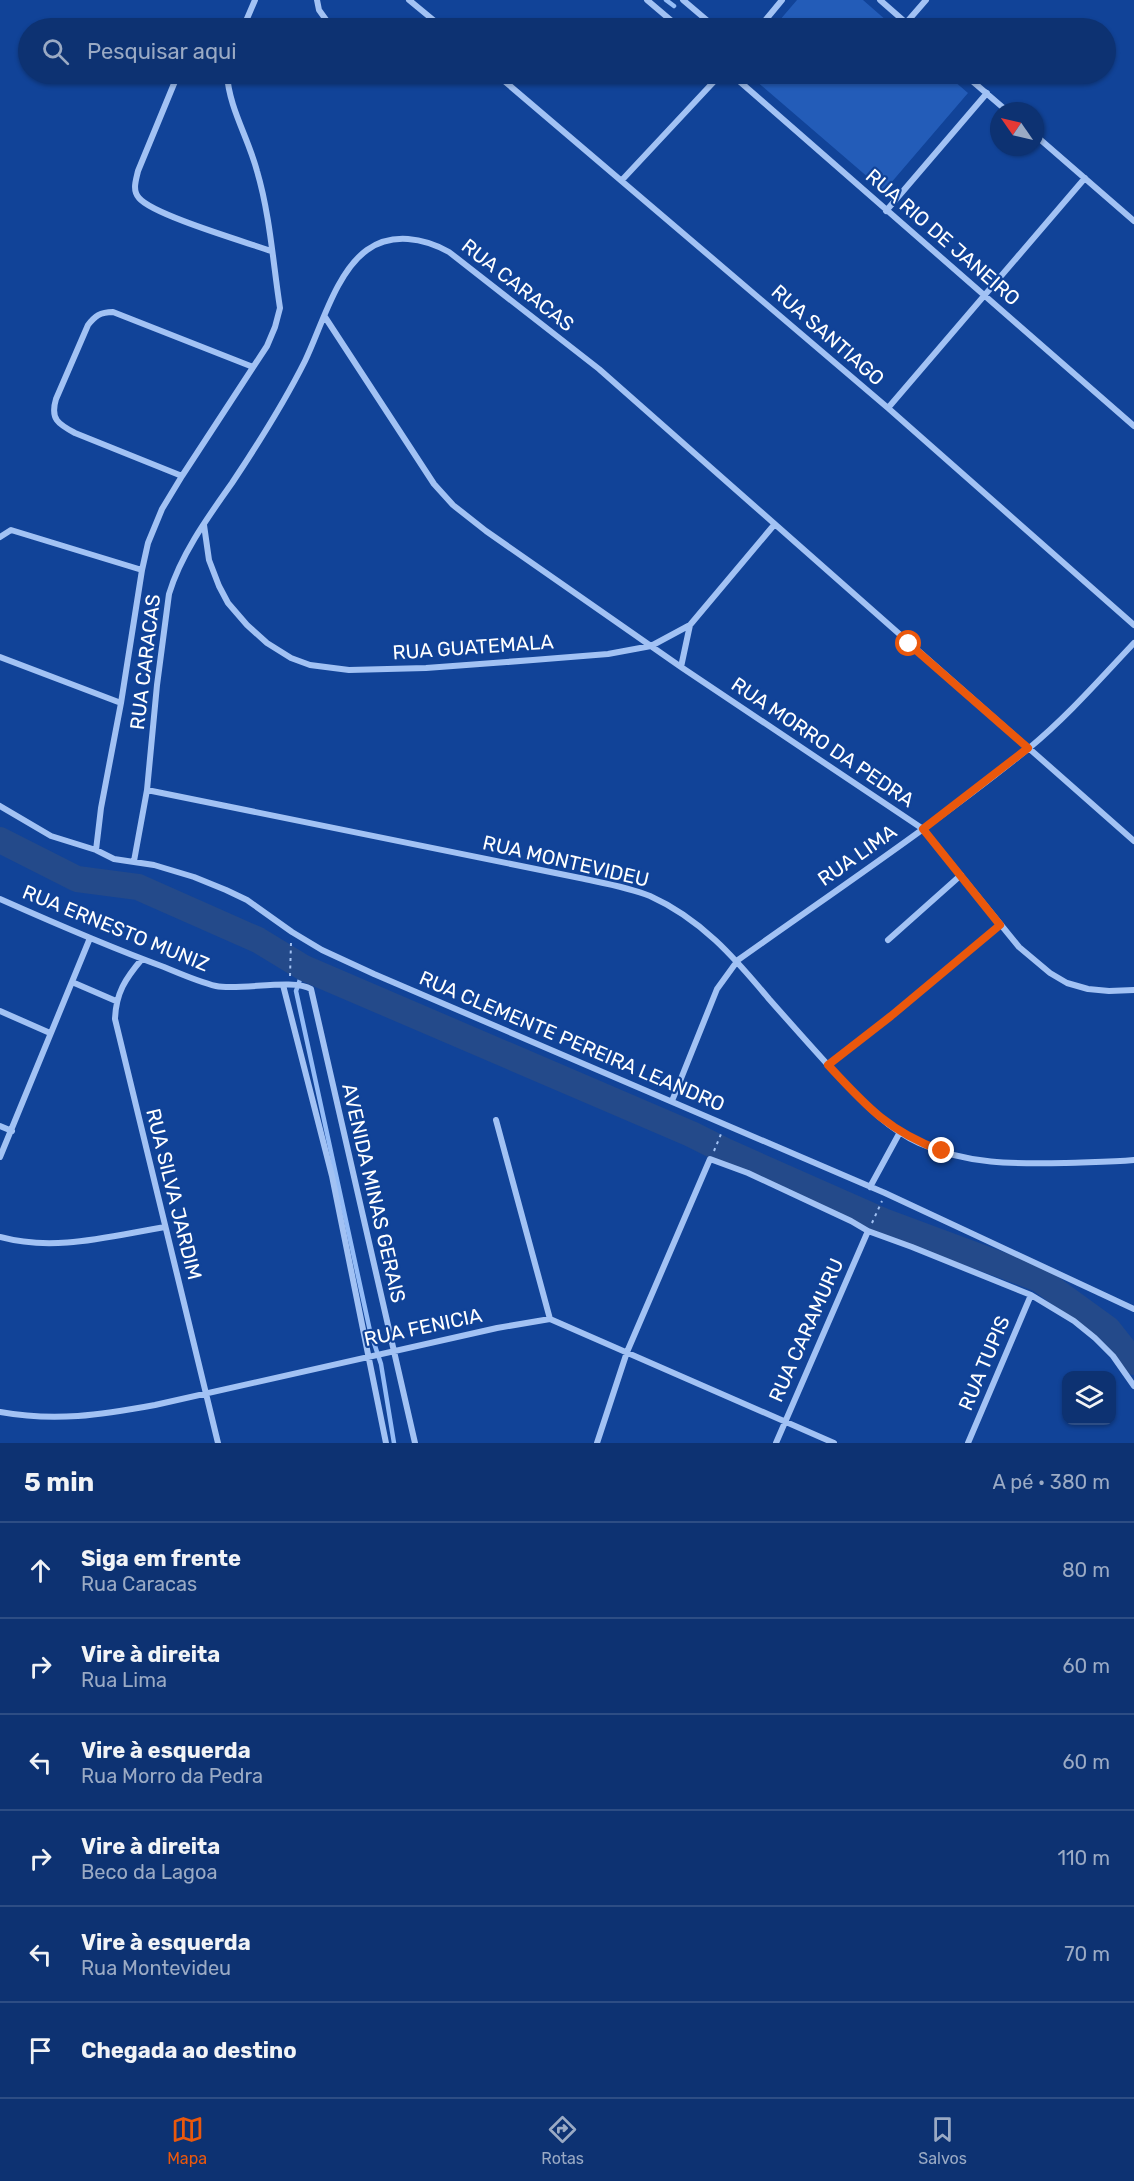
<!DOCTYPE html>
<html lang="pt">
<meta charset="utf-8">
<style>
:root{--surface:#0d3272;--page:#163a77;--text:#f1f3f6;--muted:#9aaac4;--line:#2d4d84;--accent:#ea580c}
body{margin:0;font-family:Rubik,sans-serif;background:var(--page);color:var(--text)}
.controls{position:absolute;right:18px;bottom:18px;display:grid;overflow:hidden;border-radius:12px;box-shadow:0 2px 4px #0004}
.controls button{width:54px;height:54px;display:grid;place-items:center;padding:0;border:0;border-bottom:2px solid var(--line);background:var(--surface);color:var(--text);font:30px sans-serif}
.compass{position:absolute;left:990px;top:102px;width:54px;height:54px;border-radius:50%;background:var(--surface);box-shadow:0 2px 4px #0004;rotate:304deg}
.stop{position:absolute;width:18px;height:18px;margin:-14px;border:4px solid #ea580c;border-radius:50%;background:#fff}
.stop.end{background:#ea580c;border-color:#fff;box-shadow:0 2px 6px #0008}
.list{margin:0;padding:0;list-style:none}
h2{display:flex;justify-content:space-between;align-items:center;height:78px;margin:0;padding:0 24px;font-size:26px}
h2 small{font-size:20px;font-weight:400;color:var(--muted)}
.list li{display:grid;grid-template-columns:39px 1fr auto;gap:18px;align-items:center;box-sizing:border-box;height:96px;padding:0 24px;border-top:2px solid var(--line)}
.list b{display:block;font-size:22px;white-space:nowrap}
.list p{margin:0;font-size:20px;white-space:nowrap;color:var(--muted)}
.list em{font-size:20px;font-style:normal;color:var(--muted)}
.icon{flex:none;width:33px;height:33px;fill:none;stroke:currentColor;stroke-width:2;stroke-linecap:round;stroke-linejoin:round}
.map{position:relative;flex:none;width:1134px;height:1443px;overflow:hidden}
.search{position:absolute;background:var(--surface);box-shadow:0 2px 4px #0004;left:18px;right:18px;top:18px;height:66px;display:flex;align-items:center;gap:15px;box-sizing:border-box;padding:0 21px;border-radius:33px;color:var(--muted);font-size:22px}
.sheet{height:654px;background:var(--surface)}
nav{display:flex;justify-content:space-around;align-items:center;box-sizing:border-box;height:84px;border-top:2px solid var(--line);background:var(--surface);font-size:16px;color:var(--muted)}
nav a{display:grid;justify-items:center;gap:3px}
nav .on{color:var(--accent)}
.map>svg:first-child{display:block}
.green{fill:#235cb8}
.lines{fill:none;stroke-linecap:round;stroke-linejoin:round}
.stream{stroke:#94bcf7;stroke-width:4.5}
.river{stroke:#244a8a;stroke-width:26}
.path{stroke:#a2c2f4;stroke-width:2;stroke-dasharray:3 4.5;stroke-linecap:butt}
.street{stroke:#a2c2f4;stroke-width:6}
.route{stroke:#ea580c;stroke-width:8}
.labels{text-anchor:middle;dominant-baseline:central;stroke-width:4.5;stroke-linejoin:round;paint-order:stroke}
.street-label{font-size:20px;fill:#fff;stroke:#114398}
</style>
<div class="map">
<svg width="1134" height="1443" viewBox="0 0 1134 1443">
<rect width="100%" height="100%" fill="#114398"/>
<!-- green -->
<path class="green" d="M797,0H863L895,28H773Z
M748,74H946L968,93L884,191Z"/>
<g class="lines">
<!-- stream -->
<path class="stream" d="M666,0L674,6
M304,968L296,991L370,1331L381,1364L394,1443"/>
<!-- river -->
<path class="river" d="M0,840L77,879L138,887L258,940L304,968L691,1134L725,1151L883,1221L1039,1279L1108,1329L1134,1362"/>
<!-- path -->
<path class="path" d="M290,976L291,943
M714,1151L721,1134
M872,1223L882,1201"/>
<!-- street -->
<path class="street" d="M317,0L319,10L332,28
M409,0L443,28
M647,0L680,28
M683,0L716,28
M880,0L912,28
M906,23L926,0
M243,28L255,0
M759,28L782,0
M178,74L138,171C136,180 132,190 139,198C153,215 246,242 271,251
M496,74L888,408L1134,625
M731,74C865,192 1000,308 1134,426
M964,74L1007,111
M1035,135L1134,221
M622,180L721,74
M886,211L987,93
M325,317L434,484L453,505L486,531L681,667L923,829L1019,947L1050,973L1067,983L1088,989L1109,991L1134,990
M888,408L1085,178
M182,476L75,433C58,424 50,419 56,399L88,325C95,316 100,312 113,312L253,367
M204,525L209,560L219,586L228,603L247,625L267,643L291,658L310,665L349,670L426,668L533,660L608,654L651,646L690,625L774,525
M0,537L11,530L142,570
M0,657L121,703
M681,667L690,625
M147,790L580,878C603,883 628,887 650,896C701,919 734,957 769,999C792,1025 815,1051 839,1077C863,1102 886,1128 919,1143C969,1165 1013,1164 1066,1163C1089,1162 1111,1162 1134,1160
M0,806L51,836L96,850L114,859L154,865L194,877L226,890L247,900L292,932L322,950L374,974L885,1193L1134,1309
M96,850L101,808L121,703L142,570L148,543L162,509L182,476L267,346L275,327L280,308C273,263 270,215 257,171C248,137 229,108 227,74
M134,861L147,790L157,685L169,594C181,554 208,517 232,483C258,444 284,403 305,361C321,328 336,272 367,250C392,232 424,238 449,252L599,369L1134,841
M0,899C54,923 109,947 164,967C181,974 199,982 216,986C239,991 294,978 311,989L415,1443
M888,940L961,875
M142,959C125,979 116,993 115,1019L218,1443
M72,982L116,1001
M283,985L332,1176L386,1443
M0,1011L50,1033
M828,1065L891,1016L1000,925
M672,1101L717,989L738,960C835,891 935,824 1028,749C1067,717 1100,679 1134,643
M496,1120L550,1319
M0,1126L12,1131
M0,1157L90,938
M870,1187L900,1132
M0,1237C55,1252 110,1236 165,1227
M0,1412C55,1422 101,1415 155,1405L497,1328L550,1319L834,1443
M597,1443L627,1352L710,1159L748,1173L851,1221L868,1231L912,1247L1031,1295L1074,1321L1095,1338L1113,1356L1134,1386
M776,1443L868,1231
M968,1443L1031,1295"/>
</g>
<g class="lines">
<!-- route -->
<path class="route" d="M909,644L1028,748L923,829L1000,925L891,1016L828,1065C866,1106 888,1131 942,1151"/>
</g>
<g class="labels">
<!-- street labels -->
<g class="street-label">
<text transform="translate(943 237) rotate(41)">RUA RIO DE JANEIRO</text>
<text transform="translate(518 285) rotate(38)">RUA CARACAS</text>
<text transform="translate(828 335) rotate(41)">RUA SANTIAGO</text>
<text transform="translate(473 647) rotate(-4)">RUA GUATEMALA</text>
<text transform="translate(145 662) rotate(-83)">RUA CARACAS</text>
<text transform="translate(823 742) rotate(34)">RUA MORRO DA PEDRA</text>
<text transform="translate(857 855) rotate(-35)">RUA LIMA</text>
<text transform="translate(566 861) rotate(13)">RUA MONTEVIDEU</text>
<text transform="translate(116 928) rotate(22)">RUA ERNESTO MUNIZ</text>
<text transform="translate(572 1041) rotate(23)">RUA CLEMENTE PEREIRA LEANDRO</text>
<text transform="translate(374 1193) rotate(77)">AVENIDA MINAS GERAIS</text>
<text transform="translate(174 1194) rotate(76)">RUA SILVA JARDIM</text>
<text transform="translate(423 1327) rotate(-12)">RUA FENICIA</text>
<text transform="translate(806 1330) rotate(-66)">RUA CARAMURU</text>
<text transform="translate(984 1363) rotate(-67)">RUA TUPIS</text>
</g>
</g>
</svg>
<div class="controls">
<button><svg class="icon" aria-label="layers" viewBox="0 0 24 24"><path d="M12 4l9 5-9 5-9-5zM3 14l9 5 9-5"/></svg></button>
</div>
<svg class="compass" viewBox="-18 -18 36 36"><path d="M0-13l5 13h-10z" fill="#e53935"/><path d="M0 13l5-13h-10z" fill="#9aaac4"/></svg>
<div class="stop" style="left:909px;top:644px"></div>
<div class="stop end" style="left:942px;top:1151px"></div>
<div class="search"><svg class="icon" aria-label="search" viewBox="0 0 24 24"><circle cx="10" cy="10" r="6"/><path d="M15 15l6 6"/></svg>Pesquisar aqui</div>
</div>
<section class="sheet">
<h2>5 min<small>A pé · 380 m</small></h2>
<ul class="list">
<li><svg class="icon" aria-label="ahead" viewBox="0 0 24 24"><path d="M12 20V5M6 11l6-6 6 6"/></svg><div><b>Siga em frente</b><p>Rua Caracas</p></div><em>80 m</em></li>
<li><svg class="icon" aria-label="right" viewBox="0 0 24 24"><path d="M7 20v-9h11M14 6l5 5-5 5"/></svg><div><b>Vire à direita</b><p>Rua Lima</p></div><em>60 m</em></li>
<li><svg class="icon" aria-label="left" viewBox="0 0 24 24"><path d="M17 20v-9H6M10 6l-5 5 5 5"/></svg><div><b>Vire à esquerda</b><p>Rua Morro da Pedra</p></div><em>60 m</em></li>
<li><svg class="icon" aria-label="right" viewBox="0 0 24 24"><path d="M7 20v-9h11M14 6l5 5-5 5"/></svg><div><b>Vire à direita</b><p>Beco da Lagoa</p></div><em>110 m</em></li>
<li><svg class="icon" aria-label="left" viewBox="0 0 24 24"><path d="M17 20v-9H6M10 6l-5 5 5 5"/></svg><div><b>Vire à esquerda</b><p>Rua Montevideu</p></div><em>70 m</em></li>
<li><svg class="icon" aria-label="arrive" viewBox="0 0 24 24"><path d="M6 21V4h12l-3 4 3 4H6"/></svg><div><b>Chegada ao destino</b></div></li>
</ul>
</section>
<nav>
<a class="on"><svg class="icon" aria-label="map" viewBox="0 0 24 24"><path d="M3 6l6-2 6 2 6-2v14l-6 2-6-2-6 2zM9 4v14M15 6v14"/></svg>Mapa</a>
<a><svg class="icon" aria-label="directions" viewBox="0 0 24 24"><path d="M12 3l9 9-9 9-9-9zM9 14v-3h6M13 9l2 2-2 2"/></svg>Rotas</a>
<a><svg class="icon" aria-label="saved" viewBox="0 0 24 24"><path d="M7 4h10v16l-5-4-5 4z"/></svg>Salvos</a>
</nav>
